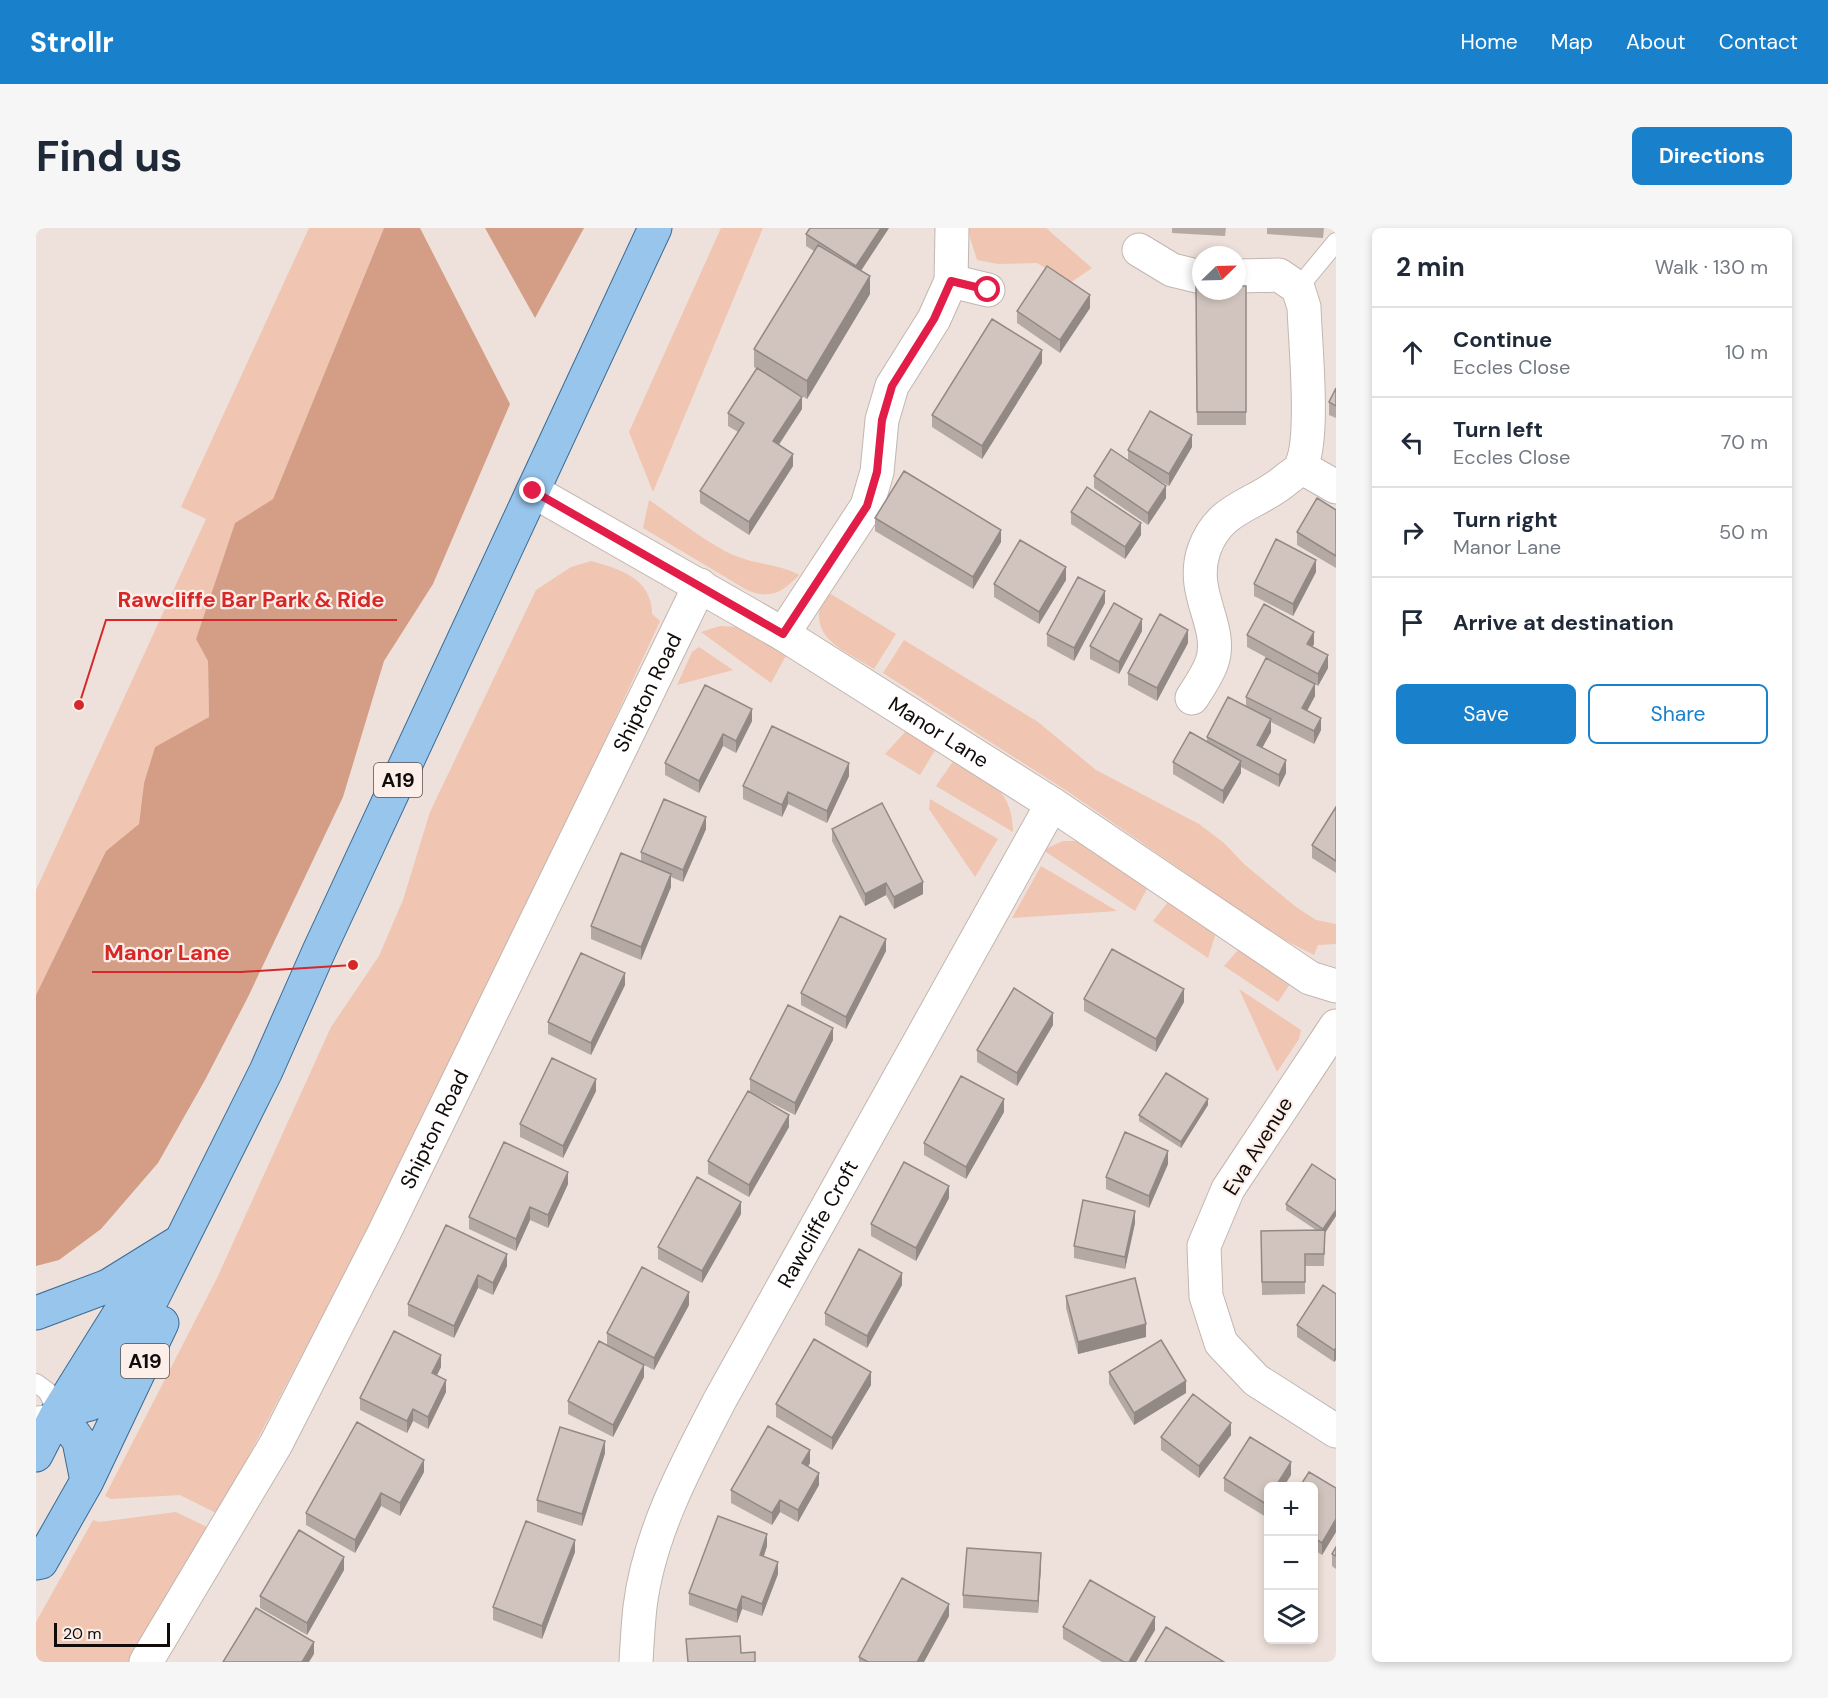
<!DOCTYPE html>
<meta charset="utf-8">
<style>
:root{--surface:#fff;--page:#f6f6f7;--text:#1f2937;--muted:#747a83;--line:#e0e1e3;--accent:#1981cc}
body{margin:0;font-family:"DM Sans",sans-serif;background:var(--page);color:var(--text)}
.controls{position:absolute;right:18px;bottom:18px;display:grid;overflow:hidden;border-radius:9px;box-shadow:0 3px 9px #0003}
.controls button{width:54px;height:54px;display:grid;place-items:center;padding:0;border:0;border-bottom:2px solid var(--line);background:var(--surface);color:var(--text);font:30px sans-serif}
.compass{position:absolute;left:1156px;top:18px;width:54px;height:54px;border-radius:50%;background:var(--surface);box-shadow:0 3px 9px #0003;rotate:67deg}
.scale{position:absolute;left:18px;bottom:15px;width:116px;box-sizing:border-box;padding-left:6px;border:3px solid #110c0a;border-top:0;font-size:16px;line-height:21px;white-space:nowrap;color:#110c0a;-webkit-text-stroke:4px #fceee8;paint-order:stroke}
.stop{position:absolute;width:18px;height:18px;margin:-14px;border:4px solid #e11d48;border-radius:50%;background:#fff}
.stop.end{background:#e11d48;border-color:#fff;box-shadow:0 2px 6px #0008}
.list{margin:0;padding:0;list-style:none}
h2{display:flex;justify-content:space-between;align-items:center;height:78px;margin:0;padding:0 24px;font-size:26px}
h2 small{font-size:20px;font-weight:400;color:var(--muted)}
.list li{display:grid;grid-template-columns:39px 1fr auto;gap:18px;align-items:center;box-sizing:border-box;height:90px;padding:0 24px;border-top:2px solid var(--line)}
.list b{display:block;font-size:22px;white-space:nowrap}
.list p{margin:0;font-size:20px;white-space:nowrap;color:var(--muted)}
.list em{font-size:20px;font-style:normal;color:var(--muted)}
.actions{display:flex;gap:12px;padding:18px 24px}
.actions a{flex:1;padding:14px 0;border:2px solid var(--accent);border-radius:9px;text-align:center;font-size:21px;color:var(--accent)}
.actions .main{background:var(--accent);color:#fff}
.icon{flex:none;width:33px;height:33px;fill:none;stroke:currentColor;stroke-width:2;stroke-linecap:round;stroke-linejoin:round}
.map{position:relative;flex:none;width:1300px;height:1434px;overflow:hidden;border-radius:9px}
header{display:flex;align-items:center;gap:36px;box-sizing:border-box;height:84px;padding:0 30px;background:var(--accent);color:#fff}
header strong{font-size:28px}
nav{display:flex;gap:33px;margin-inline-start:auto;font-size:21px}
.intro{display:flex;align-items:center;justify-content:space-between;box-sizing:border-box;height:144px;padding:0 36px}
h1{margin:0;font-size:42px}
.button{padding:15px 27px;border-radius:9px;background:var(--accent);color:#fff;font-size:21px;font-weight:700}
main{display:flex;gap:36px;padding:0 36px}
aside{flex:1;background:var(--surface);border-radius:9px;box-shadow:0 3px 9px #0003}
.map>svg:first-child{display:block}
.green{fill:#f0c5b1}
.forest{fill:#d39e85}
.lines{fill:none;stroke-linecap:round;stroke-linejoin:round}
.service-casing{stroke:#c2b6b0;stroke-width:20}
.minor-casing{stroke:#c2b6b0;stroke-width:35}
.primary-casing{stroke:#3b6b94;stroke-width:35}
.service{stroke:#fff;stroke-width:18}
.minor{stroke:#fff;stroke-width:33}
.primary{stroke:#97c5ec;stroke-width:33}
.wall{fill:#b4a9a3}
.shaded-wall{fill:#928985}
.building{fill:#d1c4be;stroke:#928985;stroke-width:1.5}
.route{stroke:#e11d48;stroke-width:8}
.labels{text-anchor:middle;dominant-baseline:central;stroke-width:4.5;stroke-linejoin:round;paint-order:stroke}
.shield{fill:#fceee8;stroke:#58504d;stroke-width:1.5}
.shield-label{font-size:20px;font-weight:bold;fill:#110c0a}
.street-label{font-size:21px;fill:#110c0a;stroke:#fceee8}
.leader{fill:none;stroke:#d62828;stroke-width:2}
.callout-dot{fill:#d62828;stroke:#fceee8;stroke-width:2}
.callout-label{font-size:22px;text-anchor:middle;font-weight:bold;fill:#d62828;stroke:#fceee8;stroke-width:4.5;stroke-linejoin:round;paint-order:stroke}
</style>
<header>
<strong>Strollr</strong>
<nav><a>Home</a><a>Map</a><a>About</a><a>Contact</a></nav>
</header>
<div class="intro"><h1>Find us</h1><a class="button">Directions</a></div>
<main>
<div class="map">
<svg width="1300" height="1434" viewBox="0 0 1300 1434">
<rect width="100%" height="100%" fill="#eee1db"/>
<!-- green -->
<path class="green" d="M273,0H348L237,271L199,295L160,411L172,432L173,489L119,519L108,555L103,596L70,623L0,767V662L170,291L145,279Z
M685,0H727L617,264L593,204Z
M931,0H1010L1056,40L1034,55L1001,35L962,36L941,32Z
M613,272C637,288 676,319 700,328C721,337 744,336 763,347C747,364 734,372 711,362L607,300Z
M555,333C583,341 616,350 616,386L624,393L515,629L360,948L182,1286L144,1267L75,1271L69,1268L181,1050L295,799L343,728L367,672L394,584L500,362L535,339Z
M790,363L860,406L838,441C805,420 767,409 790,363Z
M684,398L702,399L751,426L735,455L665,404Z
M868,412L1002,494L1060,542L1163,596L1188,615L1208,636L1260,679L1280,692L1300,696V716L1282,717L1278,727L1241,708L1034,565L847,445Z
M663,419L697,442L641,457L656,424Z
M871,502L901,519L884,547L849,526Z
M918,532C951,552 977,561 977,604L900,558Z
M894,571L962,611L939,649L893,581Z
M1027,613H1046L1112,659L1099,683L1007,622Z
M1005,638L1081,683L976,690Z
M1132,674L1180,705L1172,730L1117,693Z
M1202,722L1254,756L1242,774L1188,738Z
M1203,761L1265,802L1263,811L1241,844Z
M140,1284L173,1300L92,1434H0V1394L57,1292L63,1294Z"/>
<!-- forest -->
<path class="forest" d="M348,0H384L474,176L397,356L348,433L307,569L212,769L169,852L122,935L65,1001L23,1032L0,1038V767L70,623L103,596L108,555L119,519L173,489L172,433L160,411L199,295L237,271Z
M449,0H548L499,90Z"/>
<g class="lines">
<!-- service casing -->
<g class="service-casing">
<path id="service" d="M1262,60L1300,14
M0,1155L11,1163L22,1184L0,1188"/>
</g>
<!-- minor casing -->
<g class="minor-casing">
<g id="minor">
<path d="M1103,22L1136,42L1165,49"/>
<path d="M915,53L952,62"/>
<path d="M1265,239L1300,259"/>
<path id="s1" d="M497,263L747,406L1016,576L1274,750L1300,758"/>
<path d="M747,406L831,278L841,244L846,192L856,158L898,91L915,53L916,1"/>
<path d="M1156,470C1163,459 1172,446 1176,434C1188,398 1153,366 1168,322C1184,277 1219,279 1252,250C1256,247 1263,243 1265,238C1279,211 1269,113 1268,79L1262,60L1243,47L1201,48"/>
<path d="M1300,798L1192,961L1168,1018L1170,1068L1185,1115L1220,1152L1300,1203"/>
<path id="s2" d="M110,1434L240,1216L347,1007L664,357"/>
<path id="s3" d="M600,1434C601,1416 602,1397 604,1379C613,1305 651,1235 685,1170L1016,576"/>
</g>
</g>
<!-- primary casing -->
<g class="primary-casing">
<path id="primary" d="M0,1085L72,1058L143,1014
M22,1184L54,1176L62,1167L117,1069L230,843L283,723L619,0
M22,1184L43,1213L51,1253
M0,1227L22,1184L90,1075L104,1072
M0,1335L5,1334L51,1253L126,1095"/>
</g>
<!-- service -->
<use href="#service" class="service"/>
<!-- minor -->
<use href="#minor" class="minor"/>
<!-- primary -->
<use href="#primary" class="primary"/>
</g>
<!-- wall -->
<path class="wall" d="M853,0L825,43L834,66L771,171L748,157L766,181L743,217L757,238L713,307L664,275V263L702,204L692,198V185L721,141L718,139V121L778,23L770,18V6Z
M1136,0H1190L1189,8L1136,5Z
M1231,0H1288L1287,10L1231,6Z
M1160,58H1210V197H1161Z
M1054,80L1024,125L981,95V83Z
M1006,135L946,231L896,199V187Z
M1300,160V190L1293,187V174Z
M1156,219L1133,258L1115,248L1130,270L1112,297L1058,260V248L1092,232V222Z
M1300,282V340L1261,317V304Z
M1035,284L1105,307L1089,331L1035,296Z
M839,290L965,314L937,361L839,303Z
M1280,344L1257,388L1218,368V356Z
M1030,352L1003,396L958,369V356Z
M1069,375L1038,433L1011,418V406Z
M1106,403L1083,446L1054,431V418Z
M1211,407L1278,416L1276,419L1292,440L1282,458L1279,456V468L1271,483L1285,502L1278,516L1235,494V504L1226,520L1250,545L1243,559L1205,539V545L1187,576L1137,546V534L1171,513V509L1210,478V469L1267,449L1211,419Z
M1152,415L1121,473L1092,457V445Z
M669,457L716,493L700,525L687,518L663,565L629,547V535Z
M813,548L791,595L752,576L746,589L707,571V558Z
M1300,579V645L1276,630V617Z
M670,601L647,654L635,649V659L605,732L555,711V698L605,634V624Z
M796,601L887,666L858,681L850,667L829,678L796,613Z
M850,723L810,801L765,777V765Z
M589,757L555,827L512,806V794Z
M1048,771L1148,774L1120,824L1048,783Z
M1017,797L981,858L941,834V822Z
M797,812L759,887L714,864V851Z
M560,863L527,930L484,909V896Z
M1172,877L1145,920L1103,893V887Z
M968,884L930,951L888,927V915Z
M753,899L713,969L672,946V933Z
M1132,936L1113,980L1070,961V949Z
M1300,952V988L1289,1005L1288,1038H1269V1066L1226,1067L1225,1003L1280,1002L1250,982V976Z
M532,956L512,1000L494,992L480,1023L433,1001V989Z
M913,970L880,1033L835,1008V996Z
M705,986L666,1055L622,1031V1019Z
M1099,995L1089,1041L1038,1030V1018Z
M410,997L471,1038L457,1067L442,1060L418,1110L372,1088V1076Z
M866,1057L831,1120L789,1097V1085Z
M1300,1066V1132L1298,1134L1261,1109V1097Z
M1030,1068L1110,1109L1042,1126L1030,1080Z
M653,1077L618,1142L608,1137V1149L577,1209L532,1186V1173L571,1117V1105Z
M405,1139L401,1147L410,1164L392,1201L377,1193L371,1205L324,1182V1170Z
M1073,1144L1150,1165L1098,1197L1073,1156Z
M835,1157L796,1222L740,1189V1176Z
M1195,1207L1163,1250L1125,1222V1209Z
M569,1225L546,1298L501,1284V1272Z
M774,1235L772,1238L783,1257L762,1294L744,1284L736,1297L695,1275V1262Z
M388,1244L364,1288L345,1278L319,1325L270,1297V1285Z
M1255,1247L1248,1258H1233V1284L1230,1289L1188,1263V1250Z
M1278,1258L1300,1260V1304L1286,1327L1278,1322Z
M731,1318L728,1328L742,1346L726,1388L706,1381L701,1395L653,1377V1365Z
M1300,1319V1341L1296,1338V1326Z
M539,1324L506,1411L457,1392V1379Z
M1005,1337L1002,1385L927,1380V1367Z
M308,1342L271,1407L224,1380V1368Z
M913,1388L888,1434H823V1429Z
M1027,1399L1119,1402L1100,1434H1066L1027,1411Z"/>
<!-- shaded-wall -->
<path class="shaded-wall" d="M845,0H853L820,50V38Z
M834,48V66L771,171V153Z
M1054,67V80L1024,125V112Z
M1006,122V135L946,231V218Z
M766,169V181L737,225V213Z
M1156,207V219L1133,258V246Z
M757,226V238L713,307V294Z
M1130,258V270L1112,297V285Z
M1105,295V307L1089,331V319Z
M965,302V314L937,361V349Z
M1280,332V344L1257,388V376Z
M1030,339V352L1003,396V384Z
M1069,363V375L1038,433V420Z
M1106,391V403L1083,446V434Z
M1152,402V415L1121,473V460Z
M1278,404V416L1271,429V416Z
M1292,427V440L1282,458V446Z
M1279,456V468L1266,492V480Z
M716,481V493L700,525V513Z
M1285,490V502L1278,516V503Z
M1235,491V504L1221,529V517Z
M687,506V518L663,565V553Z
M1250,532V545L1243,559V547Z
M1205,533V545L1187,576V563Z
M813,535V548L791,595V583Z
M752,564V576L746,589V577Z
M670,589V601L647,654V642Z
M635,646V659L605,732V719Z
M887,654V666L858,681V669Z
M850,655V667L829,678V666Z
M850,711V723L810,801V789Z
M589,745V757L555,827V815Z
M1148,761V774L1120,824V811Z
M1017,785V797L981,858V845Z
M797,800V812L759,887V875Z
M560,851V863L527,930V918Z
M968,871V884L930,951V939Z
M1172,871V877L1145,920V914Z
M753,887V899L713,969V957Z
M1132,923V936L1113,980V968Z
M532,944V956L512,1000V987Z
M913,958V970L880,1033V1020Z
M705,974V986L666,1055V1043Z
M494,979V992L480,1023V1011Z
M1300,982V988L1289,1005L1288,1038L1289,1005L1287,1007V1001Z
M1099,983V995L1089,1041V1029Z
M471,1026V1038L457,1067V1055Z
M866,1045V1057L831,1120V1108Z
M442,1047V1060L418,1110V1098Z
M653,1064V1077L618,1142V1130Z
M1110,1096V1109L1042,1126V1114Z
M1300,1120V1132L1298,1134V1122Z
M405,1127V1139L396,1157V1145Z
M608,1137V1149L577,1209V1197Z
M835,1144V1157L796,1222V1210Z
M410,1152V1164L392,1201V1189Z
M1150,1153V1165L1098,1197V1185Z
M377,1181V1193L371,1205V1193Z
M1195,1195V1207L1163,1250V1238Z
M569,1213V1225L546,1298V1286Z
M774,1222V1235L766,1248V1235Z
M388,1232V1244L364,1288V1275Z
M1255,1234V1247L1248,1258H1240Z
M783,1245V1257L762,1294V1282Z
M345,1265V1278L319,1325V1312Z
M744,1272V1284L736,1297V1285Z
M1233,1272V1284L1230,1289V1276Z
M1300,1291V1304L1286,1327V1315Z
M731,1306V1318L724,1339V1327Z
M539,1312V1324L506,1411V1398Z
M1005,1325V1337L1002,1385V1373Z
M308,1329V1342L271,1407V1395Z
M742,1334V1346L726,1388V1376Z
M706,1368V1381L701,1395V1382Z
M913,1376V1388L888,1434H881Z
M1119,1389V1402L1100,1434H1093Z
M278,1414V1426L273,1434H266Z"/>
<!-- building -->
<path class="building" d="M774,0H845L820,38L770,6Z
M782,17L834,48L771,153L718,121Z
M1011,38L1054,67L1024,112L981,83Z
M1160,58H1165V63H1201V58H1210V184H1161Z
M956,91L1006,122L946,218L896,187Z
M721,140L766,169L737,213L757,226L713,294L664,263L708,195L692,185Z
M1300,160V178L1293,174Z
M1114,183L1156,207L1133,246L1092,222Z
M1075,221L1130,258L1112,285L1058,248Z
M868,243L965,302L937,349L839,290Z
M1051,259L1105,295L1089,319L1035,284Z
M1281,270L1300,282V328L1261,304Z
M1240,311L1280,332L1257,376L1218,356Z
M984,312L1030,339L1003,384L958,356Z
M1042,349L1069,363L1038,420L1011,406Z
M1078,375L1106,391L1083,434L1054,418Z
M1228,376L1278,404L1271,416L1292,427L1282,446L1211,407Z
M1124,386L1152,402L1121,460L1092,445Z
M1230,430L1279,456L1266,480L1285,490L1278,503L1210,469Z
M669,457L716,481L700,513L687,506L663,553L629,535Z
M1192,469L1235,491L1221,517L1250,532L1243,547L1171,509Z
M736,498L813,535L791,583L752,564L746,577L707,558Z
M1154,504L1205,533L1187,563L1137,534Z
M628,571L670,589L647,642L605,624Z
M846,575L887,654L858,669L850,655L829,666L796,601Z
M1300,579V633L1276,617Z
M585,625L635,646L605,719L555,698Z
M804,688L850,711L810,789L765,765Z
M1076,721L1148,761L1120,811L1048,771Z
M545,725L589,745L555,815L512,794Z
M978,760L1017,785L981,845L941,822Z
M752,777L797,800L759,875L714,851Z
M516,830L560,851L527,918L484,896Z
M1130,845L1172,871L1145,914L1103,887Z
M925,848L968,871L930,939L888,915Z
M712,863L753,887L713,957L672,933Z
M1089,904L1132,923L1113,968L1070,949Z
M468,914L532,944L512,987L494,979L480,1011L433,989Z
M868,934L913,958L880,1020L835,996Z
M1276,936L1300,952V982L1287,1001L1250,976Z
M661,949L705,974L666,1043L622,1019Z
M1047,972L1099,983L1089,1029L1038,1018Z
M410,997L471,1026L457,1055L442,1047L418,1098L372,1076Z
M1289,1002L1288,1026H1269V1054H1226L1225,1003Z
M823,1021L866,1045L831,1108L789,1085Z
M606,1039L653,1064L618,1130L571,1105Z
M1099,1050L1110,1096L1042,1114L1030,1068Z
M1287,1057L1300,1066V1120L1298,1122L1261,1097Z
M358,1103L405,1127L396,1145L410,1152L392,1189L377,1181L371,1193L324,1170Z
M778,1111L835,1144L796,1210L740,1176Z
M1125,1112L1150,1153L1098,1185L1073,1144Z
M563,1113L608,1137L577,1197L532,1173Z
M1157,1166L1195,1195L1163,1238L1125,1209Z
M321,1194L388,1232L364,1275L345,1265L319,1312L270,1285Z
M732,1198L774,1222L766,1235L783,1245L762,1282L744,1272L736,1285L695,1262Z
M524,1199L569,1213L546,1286L501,1272Z
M1214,1209L1255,1234L1240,1258H1233V1272L1230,1276L1188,1250Z
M1273,1244L1300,1260V1291L1286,1315L1278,1310V1258H1264Z
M682,1288L731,1306L724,1327L742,1334L726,1376L706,1368L701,1382L653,1365Z
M490,1293L539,1312L506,1398L457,1379Z
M263,1302L308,1329L271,1395L224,1368Z
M1300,1319V1328L1296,1326Z
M931,1320L1005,1325L1002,1373L927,1367Z
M866,1350L913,1376L881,1434H832L823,1429Z
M1054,1352L1119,1389L1093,1434H1088L1027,1399Z
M220,1380L278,1414L266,1434H187Z
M1130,1399L1188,1434H1109Z
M704,1408L705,1425L719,1424V1434H652L650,1411Z"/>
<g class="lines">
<!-- route -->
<path class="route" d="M497,263L747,406L831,278L841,244L846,192L856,158L898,91L915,53L952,62"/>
</g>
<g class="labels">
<!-- shield labels -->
<g class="shield">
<rect x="338" y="535" width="48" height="34" rx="4.5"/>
<rect x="85" y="1116" width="48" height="34" rx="4.5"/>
</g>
<g class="shield-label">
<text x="362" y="552">A19</text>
<text x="109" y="1133">A19</text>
</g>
<!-- street labels -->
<g class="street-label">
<text stroke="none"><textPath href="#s2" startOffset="1092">Shipton Road</textPath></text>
<text stroke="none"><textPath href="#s1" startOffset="472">Manor Lane</textPath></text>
<text stroke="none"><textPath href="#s2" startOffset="606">Shipton Road</textPath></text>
<text transform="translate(1222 918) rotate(-58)">Eva Avenue</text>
<text stroke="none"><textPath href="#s3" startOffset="480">Rawcliffe Croft</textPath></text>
</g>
</g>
<!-- callouts -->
<path class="leader" d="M43 477L70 392H361M317 737L205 744H56"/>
<g class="callout-dot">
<circle cx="43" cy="477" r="6"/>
<circle cx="317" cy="737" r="6"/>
</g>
<g class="callout-label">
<text x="215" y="379">Rawcliffe Bar Park &amp; Ride</text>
<text x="131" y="732">Manor Lane</text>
</g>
</svg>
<div class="controls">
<button>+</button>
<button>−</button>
<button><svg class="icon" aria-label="layers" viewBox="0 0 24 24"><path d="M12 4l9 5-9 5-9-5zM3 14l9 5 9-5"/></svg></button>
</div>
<svg class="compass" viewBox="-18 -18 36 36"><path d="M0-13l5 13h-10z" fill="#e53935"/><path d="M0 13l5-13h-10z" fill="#747a83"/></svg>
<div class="scale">20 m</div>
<div class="stop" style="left:952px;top:62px"></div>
<div class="stop end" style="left:497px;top:263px"></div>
</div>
<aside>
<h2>2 min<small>Walk · 130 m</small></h2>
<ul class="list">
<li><svg class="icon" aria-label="ahead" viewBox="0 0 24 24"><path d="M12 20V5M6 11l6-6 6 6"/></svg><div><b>Continue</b><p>Eccles Close</p></div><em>10 m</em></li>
<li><svg class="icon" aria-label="left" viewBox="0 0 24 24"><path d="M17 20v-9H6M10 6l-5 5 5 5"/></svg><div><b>Turn left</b><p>Eccles Close</p></div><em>70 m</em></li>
<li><svg class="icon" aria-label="right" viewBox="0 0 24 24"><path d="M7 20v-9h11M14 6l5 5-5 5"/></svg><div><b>Turn right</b><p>Manor Lane</p></div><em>50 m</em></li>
<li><svg class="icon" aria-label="arrive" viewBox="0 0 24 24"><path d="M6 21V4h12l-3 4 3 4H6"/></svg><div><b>Arrive at destination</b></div></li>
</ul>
<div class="actions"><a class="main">Save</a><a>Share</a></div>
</aside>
</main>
